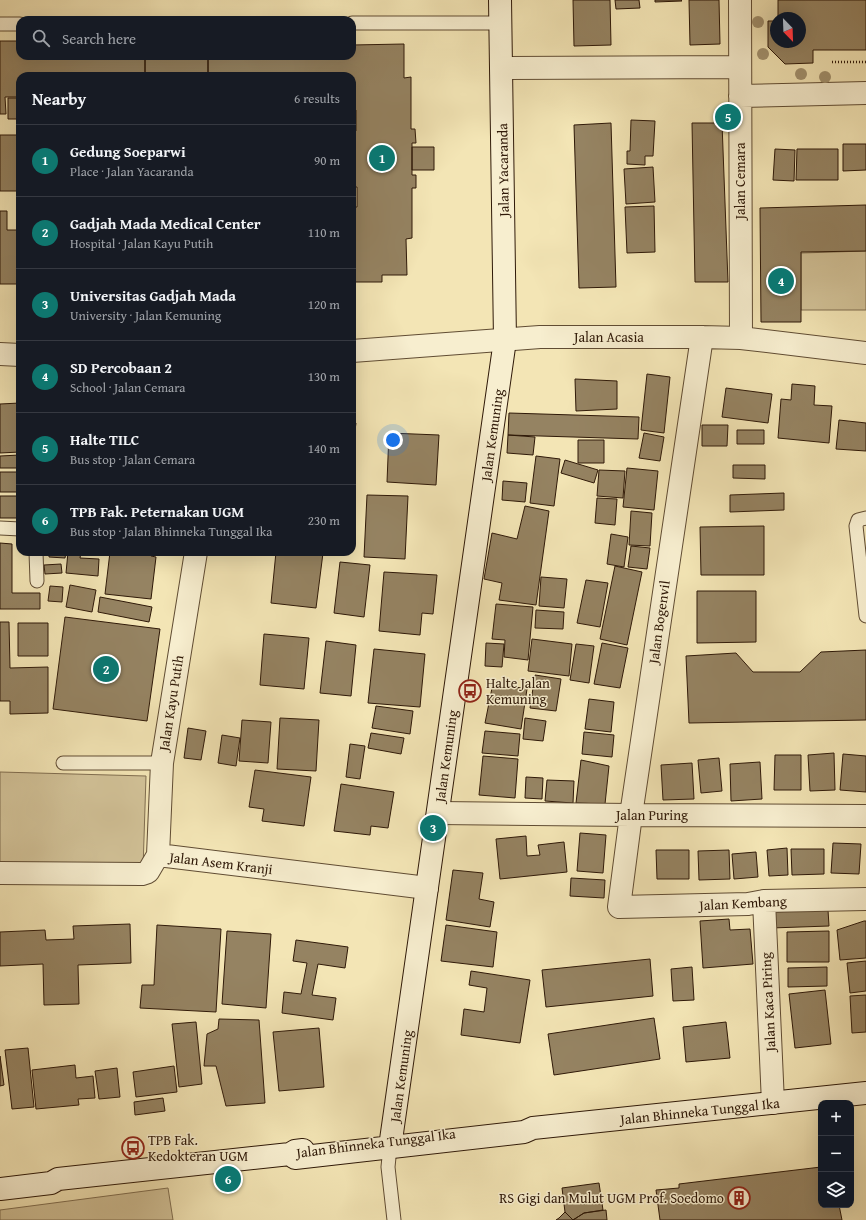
<!DOCTYPE html>
<meta charset="utf-8">
<style>
:root{--surface:#171b24;--page:#242831;--text:#f1f3f6;--muted:#9ea1a6;--line:#363941;--accent:#0f766e}
body{margin:0;font-family:"Gentium Book Plus",serif;background:var(--page);color:var(--text)}
.controls{position:absolute;right:12px;bottom:12px;display:grid;overflow:hidden;border-radius:8px;box-shadow:0 4px 16px #0002}
.controls button{width:36px;height:36px;display:grid;place-items:center;padding:0;border:0;border-bottom:1px solid var(--line);background:var(--surface);color:var(--text);font:20px sans-serif}
.compass{position:absolute;left:770px;top:12px;width:36px;height:36px;border-radius:50%;background:var(--surface);box-shadow:0 4px 16px #0002;rotate:157deg}
.you{position:absolute;left:393px;top:440px;width:14px;height:14px;margin:-10px;border:3px solid #fff;border-radius:50%;background:#1a73e8;box-shadow:0 0 0 6px #1a73e833}
.badge{display:grid;place-items:center;width:26px;height:26px;border-radius:50%;background:var(--accent);color:#fff;font-size:13px;font-weight:700}
.pin{position:absolute;translate:-50% -50%;border:2px solid #fff;box-shadow:0 1px 4px #0006}
.list{margin:0;padding:0;list-style:none}
h2{display:flex;justify-content:space-between;align-items:center;height:52px;margin:0;padding:0 16px;font-size:17px}
h2 small{font-size:13px;font-weight:400;color:var(--muted)}
.list li{display:grid;grid-template-columns:26px 1fr auto;gap:12px;align-items:center;box-sizing:border-box;height:72px;padding:0 16px;border-top:1px solid var(--line)}
.list b{display:block;font-size:15px;white-space:nowrap}
.list p{margin:0;font-size:13px;white-space:nowrap;color:var(--muted)}
.list em{font-size:13px;font-style:normal;color:var(--muted)}
.icon{flex:none;width:22px;height:22px;fill:none;stroke:currentColor;stroke-width:2;stroke-linecap:round;stroke-linejoin:round}
.map{position:relative;flex:none;width:866px;height:1220px;overflow:hidden}
.search{position:absolute;background:var(--surface);box-shadow:0 4px 16px #0002;left:16px;top:16px;width:340px;height:44px;display:flex;align-items:center;gap:10px;box-sizing:border-box;padding:0 14px;border-radius:12px;color:var(--muted);font-size:15px}
.panel{position:absolute;background:var(--surface);box-shadow:0 4px 16px #0002;left:16px;top:72px;width:340px;height:484px;border-radius:12px}
.map>svg:first-child{display:block}
.green{fill:#d2c298;stroke:#806e50}
.building{fill:#958362;stroke:#2f1908}
.lines{fill:none;stroke-linecap:round;stroke-linejoin:round}
.lane-casing{stroke:#604c33;stroke-width:15}
.street-casing{stroke:#604c33;stroke-width:24}
.secondary-casing{stroke:#2f1908;stroke-width:24}
.path{stroke:#2f1908;stroke-width:2.5;stroke-dasharray:1 2;stroke-linecap:butt}
.lane{stroke:#f7eecf;stroke-width:13}
.street{stroke:#f7eecf;stroke-width:22}
.secondary{stroke:#f7eecf;stroke-width:22}
.tree{fill:#a2916e}
.labels{text-anchor:middle;dominant-baseline:central;stroke-width:3;stroke-linejoin:round;paint-order:stroke}
.street-label{font-size:14px;fill:#2f1908;stroke:#f7eecf}
.poi-label{font-size:14px;fill:#2f1908;stroke:#f7eecf;text-anchor:start}
</style>
<div class="map">
<svg width="866" height="1220" viewBox="0 0 866 1220">
<rect width="100%" height="100%" fill="#f3e5b5"/>
<filter id="stains"><feTurbulence type="fractalNoise" baseFrequency=".005" numOctaves="4"/><feColorMatrix values="0 0 0 0 .2 0 0 0 0 .09 0 0 0 0 .02 0 0 0 .5 -.17"/></filter>
<radialGradient id="worn" r=".72"><stop offset=".6" stop-color="#630" stop-opacity="0"/><stop offset="1" stop-color="#630" stop-opacity=".3"/></radialGradient>
<!-- green -->
<path class="green" d="M866,251V310H801V253Z
M0,772L146,776L143,869L0,866Z
M168,1188L173,1220H0V1210Z"/>
<!-- building -->
<path class="building" d="M573,0H610L611,45L574,46Z
M615,0H639L640,8L616,9Z
M655,0H681L682,1L655,2Z
M689,0H719L720,44L690,45Z
M778,0H866V50H813V63L785,64L768,47V21H776V42H800V18H778Z
M0,41H20V56H145V76H20V97H5L6,114H0Z
M404,44V78L411,77V129H415L416,143H412V175H416V188H412V238L406,239L407,275H382V282H352V207H357V187H352V131H356V110H352V76H208V56H352V45Z
M145,56H208V76H145Z
M8,98H20V119H8Z
M631,120L655,121L653,156H645V165L627,164V151H630Z
M611,123L616,287L579,288L574,125Z
M692,123H722L728,282H695Z
M0,135H20V191H0Z
M843,144H866V170L843,171Z
M412,147H434V170H412Z
M775,149L795,150L794,181L773,180Z
M797,149H838V180H796Z
M653,167L655,202L626,204L624,169Z
M866,205V251L801,252V322H761L760,208Z
M654,206L655,252L627,253L625,207Z
M0,211H7V230H20V284H0Z
M647,374L670,377L664,433L641,430Z
M575,379L617,381V409L576,411Z
M792,384L815,386L814,405L832,406L829,443L778,438L781,399L791,400Z
M726,388L772,394L768,423L722,417Z
M20,403V452L0,453V404Z
M509,413L639,417L638,439L508,435Z
M839,420L866,423V451L836,449Z
M352,423H356L352,452Z
M702,425H728L727,446H702Z
M737,430H764V444H737Z
M389,433L439,435L436,485L387,482Z
M644,433L664,437L660,461L639,458Z
M508,435L535,437L533,455L507,453Z
M578,440H604V463H578Z
M20,455V468H0V456Z
M536,456L560,459L554,506L530,503Z
M565,460L598,470L594,483L561,473Z
M733,465H765V479L733,478Z
M627,468L658,471L654,510L623,507Z
M599,470L625,471L623,498L597,496Z
M0,472H20V492H0Z
M503,481L527,483L525,502L502,500Z
M784,493V510L730,512V495Z
M367,495L408,496L405,559L364,557Z
M0,496H20V518H0Z
M597,498L617,499L615,525L595,523Z
M525,506L549,511L536,605L499,600L502,583L484,579L492,533L517,539Z
M631,511L652,513L650,546L629,545Z
M764,526V575H701L700,527Z
M611,534L628,537L624,567L607,564Z
M0,543L12,544V593H40V609H0Z
M631,546L650,548L647,569L628,567Z
M49,552H66L65,558L49,557Z
M68,552H81L80,558L99,559L98,576L66,573Z
M110,552H152L151,556L156,557L151,599L105,594Z
M276,552L323,553L316,608L271,603Z
M340,562L370,565L364,617L334,613Z
M61,564L62,573L45,574L44,565Z
M615,566L642,572L627,645L600,639Z
M384,572L437,575L433,614L422,613L420,635L379,631Z
M541,577L567,579L564,608L539,606Z
M586,580L608,583L600,627L577,623Z
M70,585L96,590L92,612L66,607Z
M50,586L63,587L62,602L48,601Z
M697,591H756V642L697,643Z
M100,597L152,607L149,622L98,612Z
M496,604L533,607L528,660L504,657L505,640L492,639Z
M536,610L564,612L563,629L535,628Z
M65,617L160,629L147,721L53,709Z
M0,622H9L10,668L48,667V713L10,714V701H0Z
M18,623H48V656H18Z
M264,634L309,638L304,689L260,685Z
M532,639L572,644L569,676L528,671Z
M326,641L356,645L351,696L320,693Z
M486,643L504,644L502,667L485,666Z
M602,643L628,648L620,688L594,684Z
M576,644L594,646L589,683L570,680Z
M374,649L425,654L420,707L368,703Z
M866,650V720L689,723L686,656L736,653L753,672H800L821,652Z
M535,675L561,679L556,711L530,708Z
M493,683L527,689L521,729L485,723Z
M589,699L614,702L611,732L585,729Z
M376,706L413,711L410,734L372,728Z
M280,718L319,720L316,771L277,769Z
M525,718L546,721L543,741L523,739Z
M242,720L271,722L268,763L239,761Z
M188,728L206,731L201,760L184,758Z
M485,731L520,734L518,756L482,753Z
M584,732L614,735L612,757L582,754Z
M371,733L404,738L401,754L368,748Z
M222,735L240,738L236,766L218,763Z
M350,744L365,746L360,779L346,777Z
M834,753L835,790L810,791L808,755Z
M843,754L866,756V792L840,790Z
M775,755H801V790H774Z
M483,756L518,759L515,798L479,795Z
M719,758L722,791L701,793L698,760Z
M581,760L609,766L605,804L576,803Z
M760,762L762,799L731,801L730,764Z
M692,763L694,799L663,800L661,765Z
M255,770L311,777L304,826L262,821L264,809L249,807Z
M526,777L543,778L542,799L525,798Z
M547,780L574,781L573,803L545,801Z
M341,784L394,792L388,828L371,826L370,835L334,831Z
M580,833L606,835L603,873L577,871Z
M526,836L527,856L540,855L538,845L564,842L567,872L500,879L496,839Z
M833,843L861,844L859,874L831,873Z
M787,848L788,875L769,876L767,850Z
M791,849H824V874L792,875Z
M656,850H689V879H657Z
M729,850L730,879L699,880L698,851Z
M756,852L758,877L734,879L732,854Z
M453,870L483,873L479,899L494,902L490,927L446,920Z
M571,878L605,880L604,898L570,896Z
M828,910L829,926L771,928L770,912Z
M729,919L730,930L750,929L753,964L703,968L700,921Z
M864,921H866V958L840,960L837,930Z
M130,924L131,963L78,965L79,1004L44,1005L43,964L0,966V932L45,930L46,940L74,939L73,926Z
M157,925L221,929L216,1012L140,1008L142,985H154Z
M446,925L497,932L493,967L441,961Z
M227,931L271,934L266,1008L222,1004Z
M829,931V962H787V932Z
M296,940L348,947L345,968L318,964L312,995L336,998L333,1020L282,1013L284,992L301,994L307,963L293,961Z
M650,959L653,996L546,1007L542,970Z
M866,961V991L850,993L847,963Z
M692,967L694,1000L673,1001L671,969Z
M827,967V986L788,987V968Z
M471,971L530,980L520,1043L461,1035L464,1009L484,1012L487,988L469,985Z
M825,990L831,1044L795,1048L789,994Z
M866,995V1032L852,1033L850,996Z
M654,1018L660,1059L554,1075L548,1034Z
M219,1019L259,1020L265,1103L226,1106L216,1066H204L207,1034L218,1029Z
M196,1022L202,1084L179,1087L172,1024Z
M726,1022L730,1058L686,1062L683,1027Z
M319,1028L324,1087L279,1091L273,1032Z
M28,1048L34,1107L12,1109L5,1050Z
M0,1056L4,1085L0,1086Z
M75,1065L76,1078L93,1076L95,1098L78,1099L79,1105L36,1109L32,1070Z
M174,1066L177,1092L136,1097L133,1072Z
M117,1068L120,1097L99,1099L95,1071Z
M163,1098L165,1111L135,1115L134,1102Z
M821,1167V1205H839L842,1220H660L656,1190L679,1188V1184Z
M599,1183L603,1210L584,1213L573,1220L565,1212L562,1188Z
M606,1210L607,1220H573L584,1213Z
M565,1212L573,1220H556L559,1218Z"/>
<g class="lines">
<!-- lane casing -->
<g class="lane-casing">
<path id="lane" d="M352,23H501
M0,24H20
M866,518L858,520L856,526L866,616
M0,528L20,529
M36,552L37,581
M63,763H162
M390,1147L388,1167L394,1220"/>
</g>
<!-- street casing -->
<g class="street-casing">
<path id="street" d="M740,0L741,338
M502,68L740,67
M740,96L866,93
M702,337L631,815L619,907L748,904L764,901L866,899
M352,351L540,337H702L741,338L866,353
M0,354L20,355
M438,813L631,815L866,816
M158,855L162,763L196,552
M0,873L142,874L148,872L158,855L427,888
M764,901L773,1103"/>
</g>
<!-- secondary casing -->
<g class="secondary-casing">
<path id="secondary" d="M390,1147L505,340L500,0
M290,1154L295,1158L524,1132L533,1128L866,1093
M0,1189L51,1183L58,1179L290,1154L295,1151L303,1150"/>
</g>
<!-- path -->
<path class="path" d="M832,62H866"/>
<!-- lane -->
<use href="#lane" class="lane"/>
<!-- street -->
<use href="#street" class="street"/>
<!-- secondary -->
<use href="#secondary" class="secondary"/>
</g>
<!-- trees -->
<g class="tree">
<circle cx="758" cy="22" r="6"/>
<circle cx="763" cy="54" r="6"/>
<circle cx="801" cy="74" r="6"/>
<circle cx="825" cy="77" r="6"/>
</g>
<!-- icons -->
<defs>
<g id="bus-ring" transform="scale(1.15)"><circle r="9.5" fill="#f7eecf" stroke="#8f2418" stroke-width="1.5"/><path d="M-5-6H5V4H4V6H2V4H-2V6H-4V4H-5ZM-3.5-4V0h7V-4ZM-3.5 1.2v1.5H-2V1.2ZM2 1.2v1.5H3.5V1.2Z" fill="#8f2418"/></g>
<g id="building-ring" transform="scale(1.15)"><circle r="9.5" fill="#f7eecf" stroke="#8f2418" stroke-width="1.5"/><path d="M-4-6H4V6H1V3H-1V6H-4ZM-2.5-4.3h1.7v1.8h-1.7ZM.8-4.3h1.7v1.8H.8ZM-2.5-1h1.7V.8h-1.7ZM.8-1h1.7V.8H.8Z" fill="#8f2418"/></g>
</defs>
<g fill-rule="evenodd">
<use href="#bus-ring" x="470" y="691"/>
<use href="#bus-ring" x="133" y="1148"/>
<use href="#building-ring" x="739" y="1198"/>
</g>
<g class="labels">
<!-- street labels -->
<g class="street-label">
<text transform="translate(503 170) rotate(-91)">Jalan Yacaranda</text>
<text transform="translate(740 181) rotate(-90)">Jalan Cemara</text>
<text x="609" y="337">Jalan Acasia</text>
<text transform="translate(492 435) rotate(-82)">Jalan Kemuning</text>
<text transform="translate(659 622) rotate(-82)">Jalan Bogenvil</text>
<text transform="translate(171 703) rotate(-81)">Jalan Kayu Putih</text>
<text transform="translate(446 756) rotate(-82)">Jalan Kemuning</text>
<text x="652" y="815">Jalan Puring</text>
<text transform="translate(221 863) rotate(7)">Jalan Asem Kranji</text>
<text transform="translate(743 903) rotate(-3)">Jalan Kembang</text>
<text transform="translate(768 1002) rotate(-93)">Jalan Kaca Piring</text>
<text transform="translate(401 1076) rotate(-82)">Jalan Kemuning</text>
<text transform="translate(700 1111) rotate(-6)">Jalan Bhinneka Tunggal Ika</text>
<text transform="translate(376 1143) rotate(-7)">Jalan Bhinneka Tunggal Ika</text>
</g>
<!-- poi labels -->
<g class="poi-label">
<text x="486" y="683">Halte Jalan<tspan x="486" dy="16">Kemuning</tspan></text>
<text x="148" y="1140">TPB Fak.<tspan x="148" dy="16">Kedokteran UGM</tspan></text>
<text x="724" y="1198" text-anchor="end">RS Gigi dan Mulut UGM Prof. Soedomo</text>
</g>
</g>
<rect width="100%" height="100%" filter="url(#stains)"/>
<rect width="100%" height="100%" fill="url(#worn)"/>
</svg>
<div class="controls">
<button>+</button>
<button>−</button>
<button><svg class="icon" aria-label="layers" viewBox="0 0 24 24"><path d="M12 4l9 5-9 5-9-5zM3 14l9 5 9-5"/></svg></button>
</div>
<svg class="compass" viewBox="-18 -18 36 36"><path d="M0-13l5 13h-10z" fill="#e53935"/><path d="M0 13l5-13h-10z" fill="#9ea1a6"/></svg>
<div class="you"></div>
<div class="pin badge" style="left:382px;top:158px">1</div>
<div class="pin badge" style="left:106px;top:669px">2</div>
<div class="pin badge" style="left:433px;top:828px">3</div>
<div class="pin badge" style="left:781px;top:281px">4</div>
<div class="pin badge" style="left:728px;top:117px">5</div>
<div class="pin badge" style="left:228px;top:1179px">6</div>
<div class="search"><svg class="icon" aria-label="search" viewBox="0 0 24 24"><circle cx="10" cy="10" r="6"/><path d="M15 15l6 6"/></svg>Search here</div>
<section class="panel">
<h2>Nearby<small>6 results</small></h2>
<ul class="list">
<li><span class="badge">1</span><div><b>Gedung Soeparwi</b><p>Place · Jalan Yacaranda</p></div><em>90 m</em></li>
<li><span class="badge">2</span><div><b>Gadjah Mada Medical Center</b><p>Hospital · Jalan Kayu Putih</p></div><em>110 m</em></li>
<li><span class="badge">3</span><div><b>Universitas Gadjah Mada</b><p>University · Jalan Kemuning</p></div><em>120 m</em></li>
<li><span class="badge">4</span><div><b>SD Percobaan 2</b><p>School · Jalan Cemara</p></div><em>130 m</em></li>
<li><span class="badge">5</span><div><b>Halte TILC</b><p>Bus stop · Jalan Cemara</p></div><em>140 m</em></li>
<li><span class="badge">6</span><div><b>TPB Fak. Peternakan UGM</b><p>Bus stop · Jalan Bhinneka Tunggal Ika</p></div><em>230 m</em></li>
</ul>
</section>
</div>
